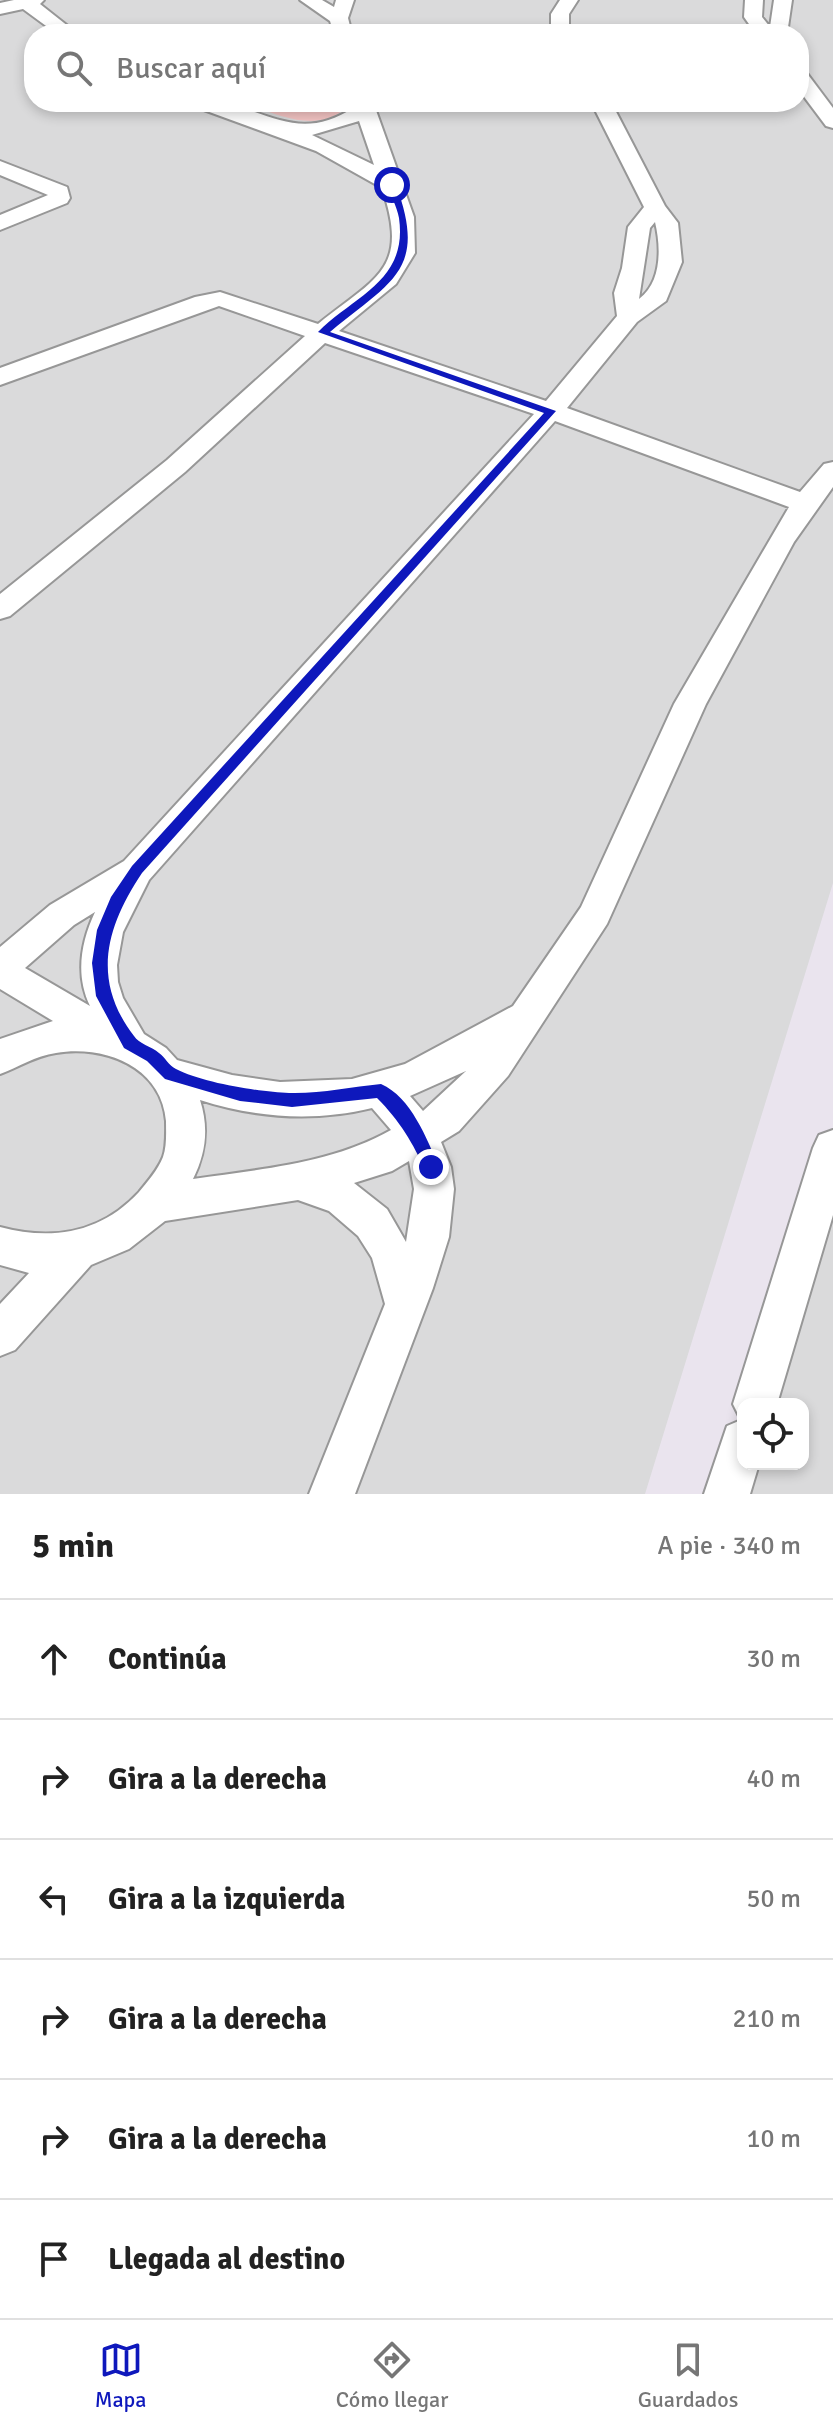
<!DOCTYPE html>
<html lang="es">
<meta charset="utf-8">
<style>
:root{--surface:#fff;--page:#f2f2f2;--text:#222;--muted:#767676;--line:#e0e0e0;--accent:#0e18bc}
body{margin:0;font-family:Signika,sans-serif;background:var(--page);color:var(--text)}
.controls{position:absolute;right:24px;bottom:24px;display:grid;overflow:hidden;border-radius:16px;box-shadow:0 4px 12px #0003}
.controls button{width:72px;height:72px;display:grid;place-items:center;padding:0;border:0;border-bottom:2px solid var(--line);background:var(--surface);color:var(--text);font:40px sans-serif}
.stop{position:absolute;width:24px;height:24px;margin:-18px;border:6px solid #0e18bc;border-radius:50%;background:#fff}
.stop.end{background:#0e18bc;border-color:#fff;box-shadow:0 2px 8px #0008}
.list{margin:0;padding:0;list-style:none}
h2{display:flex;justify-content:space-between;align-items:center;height:104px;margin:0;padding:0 32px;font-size:34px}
h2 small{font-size:26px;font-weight:400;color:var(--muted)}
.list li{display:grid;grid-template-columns:52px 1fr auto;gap:24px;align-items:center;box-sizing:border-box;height:120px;padding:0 32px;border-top:2px solid var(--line)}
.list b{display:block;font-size:30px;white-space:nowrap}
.list em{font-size:26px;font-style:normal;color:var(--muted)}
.icon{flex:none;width:44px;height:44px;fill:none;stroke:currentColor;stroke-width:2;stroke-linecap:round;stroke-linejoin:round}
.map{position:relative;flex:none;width:833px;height:1494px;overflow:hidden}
.search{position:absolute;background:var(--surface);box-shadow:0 4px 12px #0003;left:24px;right:24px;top:24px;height:88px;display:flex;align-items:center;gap:20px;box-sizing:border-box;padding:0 28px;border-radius:32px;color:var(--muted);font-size:30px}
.sheet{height:824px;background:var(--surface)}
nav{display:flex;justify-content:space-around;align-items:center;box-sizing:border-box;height:112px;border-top:2px solid var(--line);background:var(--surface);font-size:22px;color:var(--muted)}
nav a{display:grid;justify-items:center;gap:4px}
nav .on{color:var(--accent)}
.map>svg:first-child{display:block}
.residential{fill:#dadadb;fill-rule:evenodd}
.park{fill:#f5c5c4}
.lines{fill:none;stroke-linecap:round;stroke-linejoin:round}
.street-casing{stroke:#979797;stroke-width:4}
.street{fill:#fff;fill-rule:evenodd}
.route{fill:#0e18bc}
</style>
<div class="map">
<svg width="833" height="1494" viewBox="0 0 833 1494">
<rect width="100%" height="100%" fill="#eae4ee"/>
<!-- residential -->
<path class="residential" d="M0,0H833V883L645,1494H0ZM34,34H799V102H34Z
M833,1148V1494H743L750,1464H803V1404H766Z"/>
<!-- park -->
<path class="park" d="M243,102H341L342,111C313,133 273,113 243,102Z"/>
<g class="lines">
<!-- street casing -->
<g class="street-casing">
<path id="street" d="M14,0H44L40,4L78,34H57L23,9L0,14V3Z
M300,0H322L334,7L336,0H354L348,18L352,34H334L330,21Z
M560,0H578L569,14V34H551V14Z
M745,0H763L762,17L770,27L774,0H792L787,34H756L744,17Z
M799,70L806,72L833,108V128L826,126L799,90Z
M190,102C200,102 212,101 222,103C273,113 301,142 355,107L353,102H373L414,217L415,253L396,284L339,331L546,401L617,316L614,293L622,268L628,227L644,207L591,102H611L665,206L678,223L682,262L666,301L637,322L567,408L800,492L824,464L833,462V487L794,542L706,704L607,924L508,1076L459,1131L441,1142L451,1167L454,1189L449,1237L433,1288L355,1494H309L385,1304L372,1258L358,1236L329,1211L298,1200L165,1221L129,1249L91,1265L15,1350L0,1356V1304L29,1273L0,1265V1227C52,1241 101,1233 139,1192C147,1182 158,1170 163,1157C167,1146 166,1132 166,1121C161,1066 104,1045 56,1053C35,1056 19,1067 0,1074V1039L53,1021L0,989V947L50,905L124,861L534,414L325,343L185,472L10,616L0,619V594L167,460L305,336L219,306L0,385V368L195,297L220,292L318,324C376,277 410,270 382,188L316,151L193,106ZM359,121L374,165L312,135ZM655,222C661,247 662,282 639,299L650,228ZM555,421L789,507L674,704L581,907L513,1006L405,1064L352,1079L280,1082L232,1075L177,1060L166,1048L144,1034L123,998L118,982L117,965L123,932L149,880ZM95,912C81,942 75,975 90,1006L25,968L74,925ZM466,1071L423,1111L410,1096ZM200,1100C256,1118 315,1122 372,1108L391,1130C331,1164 260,1169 193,1179C206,1153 209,1128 200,1100ZM409,1161L414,1189L406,1242L387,1209L354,1183L392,1171Z
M0,161L67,187L70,198L67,203L0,230V215L48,195L0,175Z
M833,1130V1215L777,1404H743V1464H759L750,1494H704L727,1426L741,1420L733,1404L813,1148L819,1135Z"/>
</g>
<!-- street -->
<use href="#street" class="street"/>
</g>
<!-- route -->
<path class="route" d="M389,183L396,185C428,271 391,281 330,332L556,411L142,873C106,927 91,980 134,1036C139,1044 151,1046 159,1053C165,1057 169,1066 176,1069C203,1083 260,1092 289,1093C319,1094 351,1087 381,1084C411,1097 427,1139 439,1167L431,1174L426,1172C413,1143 400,1121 377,1098L292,1107L240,1101L165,1079L147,1061L124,1048L96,996L92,963L97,930L111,897L132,866L544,413L318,332C355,295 408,281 399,218C397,206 389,194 389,183Z"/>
</svg>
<div class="controls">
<button><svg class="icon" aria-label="locate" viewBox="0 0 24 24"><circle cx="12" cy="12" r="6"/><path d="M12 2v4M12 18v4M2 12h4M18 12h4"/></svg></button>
</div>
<div class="stop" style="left:392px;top:185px"></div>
<div class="stop end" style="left:431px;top:1167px"></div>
<div class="search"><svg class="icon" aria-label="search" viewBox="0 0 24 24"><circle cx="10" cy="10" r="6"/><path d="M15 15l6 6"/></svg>Buscar aquí</div>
</div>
<section class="sheet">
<h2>5 min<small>A pie · 340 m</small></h2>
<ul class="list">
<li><svg class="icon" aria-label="ahead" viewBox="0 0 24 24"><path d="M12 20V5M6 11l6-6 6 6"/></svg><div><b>Continúa</b></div><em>30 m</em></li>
<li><svg class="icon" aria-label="right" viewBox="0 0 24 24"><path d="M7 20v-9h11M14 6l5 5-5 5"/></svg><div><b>Gira a la derecha</b></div><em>40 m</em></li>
<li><svg class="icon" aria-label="left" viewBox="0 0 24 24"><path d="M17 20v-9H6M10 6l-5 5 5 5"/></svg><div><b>Gira a la izquierda</b></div><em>50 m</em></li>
<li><svg class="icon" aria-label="right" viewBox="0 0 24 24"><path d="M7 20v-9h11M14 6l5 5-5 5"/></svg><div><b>Gira a la derecha</b></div><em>210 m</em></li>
<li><svg class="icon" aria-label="right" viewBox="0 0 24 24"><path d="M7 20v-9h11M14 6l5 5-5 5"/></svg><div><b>Gira a la derecha</b></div><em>10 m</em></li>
<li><svg class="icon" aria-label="arrive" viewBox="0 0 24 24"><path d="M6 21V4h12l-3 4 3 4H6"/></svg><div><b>Llegada al destino</b></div></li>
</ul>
</section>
<nav>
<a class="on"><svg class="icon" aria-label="map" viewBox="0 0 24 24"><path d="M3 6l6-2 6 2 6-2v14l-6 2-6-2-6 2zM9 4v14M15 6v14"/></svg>Mapa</a>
<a><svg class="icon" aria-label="directions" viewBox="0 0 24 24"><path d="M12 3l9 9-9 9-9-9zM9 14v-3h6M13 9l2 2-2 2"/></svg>Cómo llegar</a>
<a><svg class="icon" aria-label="saved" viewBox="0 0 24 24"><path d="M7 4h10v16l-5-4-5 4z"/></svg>Guardados</a>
</nav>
